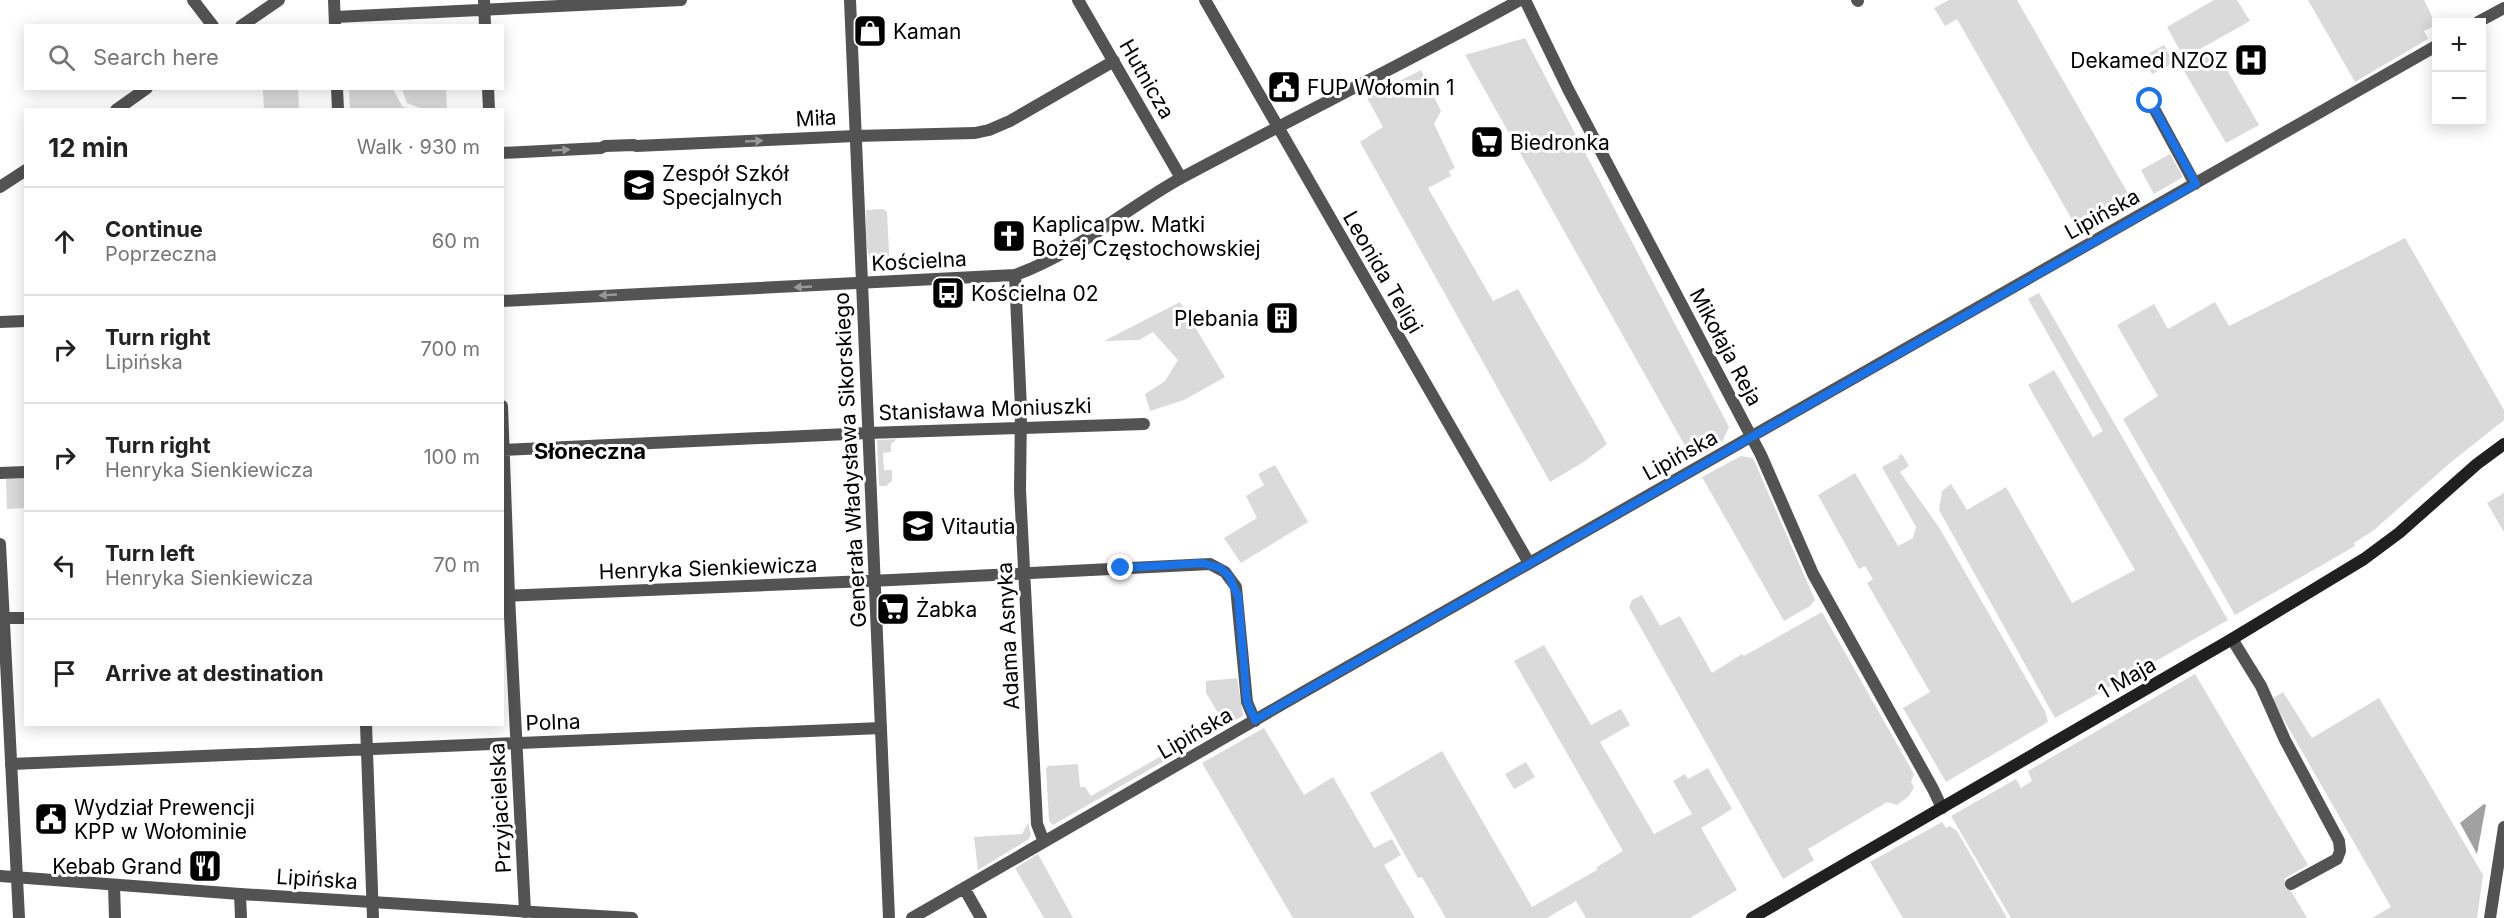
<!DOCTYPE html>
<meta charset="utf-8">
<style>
:root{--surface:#fff;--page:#f2f2f2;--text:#222;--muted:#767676;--line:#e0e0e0}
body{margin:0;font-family:Inter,sans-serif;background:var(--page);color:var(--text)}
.controls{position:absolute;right:18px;top:18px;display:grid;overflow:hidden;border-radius:0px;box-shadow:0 3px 15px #0003}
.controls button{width:54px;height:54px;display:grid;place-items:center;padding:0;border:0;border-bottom:2px solid var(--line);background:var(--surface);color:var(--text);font:30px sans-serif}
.stop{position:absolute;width:18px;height:18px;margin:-14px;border:4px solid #1a73e8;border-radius:50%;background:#fff}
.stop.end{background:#1a73e8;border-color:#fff;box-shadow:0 2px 6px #0008}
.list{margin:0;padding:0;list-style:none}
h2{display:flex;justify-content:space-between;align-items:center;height:78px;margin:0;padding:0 24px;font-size:26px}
h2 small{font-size:20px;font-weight:400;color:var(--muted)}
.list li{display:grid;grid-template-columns:39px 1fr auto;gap:18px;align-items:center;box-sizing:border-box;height:108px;padding:0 24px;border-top:2px solid var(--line)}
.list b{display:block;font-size:22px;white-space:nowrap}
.list p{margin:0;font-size:20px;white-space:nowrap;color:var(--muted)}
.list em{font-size:20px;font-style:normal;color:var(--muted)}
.icon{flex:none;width:33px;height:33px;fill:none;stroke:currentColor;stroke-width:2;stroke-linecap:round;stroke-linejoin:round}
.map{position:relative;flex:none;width:2504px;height:918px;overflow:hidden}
.search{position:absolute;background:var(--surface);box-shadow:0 3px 15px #0003;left:24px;top:24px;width:480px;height:66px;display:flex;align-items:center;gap:15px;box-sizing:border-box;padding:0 21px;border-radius:0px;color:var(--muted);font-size:22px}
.panel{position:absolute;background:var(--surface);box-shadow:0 3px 15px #0003;left:24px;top:108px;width:480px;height:618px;border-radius:0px}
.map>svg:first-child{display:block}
.green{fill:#dadada}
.water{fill:#a1a1a1}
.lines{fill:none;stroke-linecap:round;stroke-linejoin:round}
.minor{stroke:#535353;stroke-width:12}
.tertiary{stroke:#535353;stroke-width:12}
.secondary{stroke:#202020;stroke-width:12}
.oneway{fill:#989898}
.route{stroke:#1a73e8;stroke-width:8}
.labels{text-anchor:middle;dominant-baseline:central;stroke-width:6;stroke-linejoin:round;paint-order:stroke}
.poi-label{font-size:21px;fill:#000;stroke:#fff;text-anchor:start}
.street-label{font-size:21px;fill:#000;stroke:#fff}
.neighbourhood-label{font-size:22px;font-weight:bold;fill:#000;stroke:#fff}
</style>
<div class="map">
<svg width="2504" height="918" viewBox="0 0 2504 918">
<rect width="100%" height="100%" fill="#fff"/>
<!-- green -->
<path class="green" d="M1949,0H2017L2130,197L2139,192L2144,202L2114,219L2107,210L2099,215L2103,225L2082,237L1957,19L1945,26L1934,8Z
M2214,0H2237L2250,21L2184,58L2167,27Z
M2308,0H2424L2436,25L2424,31L2428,39L2355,82Z
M1525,38L1729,427L1722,442L1693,460L1465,55Z
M2164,45L2174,63L2152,74L2144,60V56Z
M2215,49L2259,125L2226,143L2183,69Z
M1421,70L1441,111L1434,124L1455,168L1449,171L1451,176L1428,188L1493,301L1518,289L1607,444L1585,461L1550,482L1360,142L1383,127L1367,98Z
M298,89L299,109H264L263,90Z
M349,89H393L402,106L409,109H350Z
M402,89H446L447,109H423L407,103Z
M2170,154L2183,177L2154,194L2141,170Z
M883,209L887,212L890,270C861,276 867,229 866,210Z
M2405,238L2504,410V420L2450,463L2374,530L2354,543L2355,546L2235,615L2123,419L2158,396L2117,325L2154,304L2168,329L2215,302L2229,326Z
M2039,293L2228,620L2055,718L1939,510L1942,491L1951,484L1967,510L2006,487L2072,603L2135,570L2028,385L2054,370L2093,437L2103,431L2028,299Z
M1180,302L1225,377L1184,400L1150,411L1145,394L1165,381L1178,360L1153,332L1139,340L1104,341Z
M897,439L891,444V452L883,453L884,470H892V481L886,486H879L877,440Z
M1902,454L1909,466L1900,472L1940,529L2045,711L2048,722L1946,782L1903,708L1930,692L1867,583L1873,579L1865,566L1859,569L1818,495L1855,473L1898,546L1913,538L1916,527L1882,467L1899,458L1898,456Z
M1741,456L1753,458L1815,600L1810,606L1784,621L1702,477Z
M1275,465L1308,522L1241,563L1224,538L1257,518L1246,496L1264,485L1258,474Z
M25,478V508L7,509L6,479Z
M2504,493V532L2487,503Z
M1642,595L1660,626L1680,616L1712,673L1742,654L1744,656L1822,612L1914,774L1911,782L1914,787L1909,796L1897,805L1887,802L1808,849L1814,860L1783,879L1629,607L1632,600Z
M1544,645L1591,725L1621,709L1630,725L1600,742L1654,834L1692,814L1673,781L1685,774L1688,779L1708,768L1732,809L1701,828L1737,890L1690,918H1586L1576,901L1547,918H1446L1422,877L1418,878L1370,793L1442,751L1532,907L1597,870V867L1623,851L1514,661Z
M2195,674L2308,865L2284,879L2307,918H2011L1951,816L2016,779L2021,788L2032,781L2028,771Z
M1237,678L1243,716L1053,825L1049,821L1046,769L1048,766L1078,764L1080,787H1085L1091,796L1223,721L1206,693V681Z
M2283,692L2312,738L2379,698L2483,875L2477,918H2372L2391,907L2272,699Z
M1264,728L1304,795L1333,777L1374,848L1392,839L1401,855L1384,865L1415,918H1293L1202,763Z
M1526,762L1535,777L1514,789L1505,774Z
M1942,822L1946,828L1950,826L1957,831L2007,918H1903L1870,862Z
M1028,823L1031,834L1029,839L978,870L974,837L1022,834Z
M1038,854L1073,918H1044L1015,868Z"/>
<!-- water -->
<path class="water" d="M2484,804L2486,805L2477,854L2460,823Z"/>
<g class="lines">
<!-- minor -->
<path class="minor" d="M193,0L213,26
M334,0L335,26
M484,0L485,26
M1078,0L1181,178
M1205,0L1529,563
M1525,0L1568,89L1761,455L1813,574L1933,789L1942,808
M1857,0L1858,1
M335,17L681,0
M2478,22L2504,8
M337,88L338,110
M488,88L489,110
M2150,101L2195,184
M502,153L601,148L605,146L634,145L636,146L855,136L975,133L989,130L1010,121L1114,61
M1015,275L1021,409L1020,490L1037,824L1044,842
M502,301L1015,275C1077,253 1126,208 1183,177C1295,117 1409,61 1520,0
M0,322L26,321
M502,406L509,596L525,912
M502,450L868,433L1144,424
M0,473L26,472
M502,596L892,580L1210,564L1225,572L1236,587L1247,702L1255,721
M5,618H26
M2232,639L2261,686L2285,740L2339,841L2340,851L2337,859L2291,884
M366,724L373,918
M11,764L881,728
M114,885L115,918
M964,888L981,918
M240,894L241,918
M912,918L1307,690L2436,46"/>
<!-- tertiary -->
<path class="tertiary" d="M850,0L889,918
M241,26L279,0
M116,110L147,88
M0,187L26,170
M0,544L19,918
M0,876L240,894L632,918
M2490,918L2504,827"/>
<!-- secondary -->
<path class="secondary" d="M1752,918L2232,639L2364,559L2399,533L2477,464L2504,444"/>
</g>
<!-- one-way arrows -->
<defs><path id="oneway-solid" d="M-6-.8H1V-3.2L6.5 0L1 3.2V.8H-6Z" transform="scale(1.5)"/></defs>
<g class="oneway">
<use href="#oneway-solid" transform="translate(754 141) rotate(-3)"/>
<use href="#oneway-solid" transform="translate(561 150) rotate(-3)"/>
<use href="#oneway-solid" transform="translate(803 287) rotate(177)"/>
<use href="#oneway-solid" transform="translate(608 295) rotate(177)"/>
</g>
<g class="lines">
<!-- route -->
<path class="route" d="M1121,568L1203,563L1220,568L1229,576L1238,596L1247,702L1255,720L2196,184L2150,101"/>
</g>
<!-- icons -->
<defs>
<g id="shop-square" transform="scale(1.725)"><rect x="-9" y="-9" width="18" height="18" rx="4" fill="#000" stroke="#fff"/><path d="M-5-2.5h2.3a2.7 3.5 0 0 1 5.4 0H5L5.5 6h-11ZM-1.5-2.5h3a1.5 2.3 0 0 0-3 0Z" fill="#fff"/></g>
<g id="hospital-square" transform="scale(1.725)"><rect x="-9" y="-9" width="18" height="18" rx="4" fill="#000" stroke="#fff"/><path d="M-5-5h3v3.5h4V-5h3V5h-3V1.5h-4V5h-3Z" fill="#fff"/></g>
<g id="civic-square" transform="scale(1.725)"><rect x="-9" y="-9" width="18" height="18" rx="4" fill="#000" stroke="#fff"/><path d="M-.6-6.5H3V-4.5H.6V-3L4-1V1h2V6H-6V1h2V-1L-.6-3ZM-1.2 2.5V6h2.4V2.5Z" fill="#fff"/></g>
<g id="supermarket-square" transform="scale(1.725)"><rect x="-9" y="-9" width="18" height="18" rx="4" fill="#000" stroke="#fff"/><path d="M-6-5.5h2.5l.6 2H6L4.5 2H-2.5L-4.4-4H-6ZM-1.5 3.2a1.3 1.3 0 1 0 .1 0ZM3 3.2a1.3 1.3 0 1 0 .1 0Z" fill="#fff"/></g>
<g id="school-square" transform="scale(1.725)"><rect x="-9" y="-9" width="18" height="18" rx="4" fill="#000" stroke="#fff"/><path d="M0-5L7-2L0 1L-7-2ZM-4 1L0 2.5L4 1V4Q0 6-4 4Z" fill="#fff"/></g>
<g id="church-square" transform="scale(1.725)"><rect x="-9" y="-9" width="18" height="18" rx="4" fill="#000" stroke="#fff"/><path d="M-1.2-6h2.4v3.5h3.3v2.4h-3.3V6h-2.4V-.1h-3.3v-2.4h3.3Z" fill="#fff"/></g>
<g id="bus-square" transform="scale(1.725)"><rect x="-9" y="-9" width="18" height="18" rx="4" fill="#000" stroke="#fff"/><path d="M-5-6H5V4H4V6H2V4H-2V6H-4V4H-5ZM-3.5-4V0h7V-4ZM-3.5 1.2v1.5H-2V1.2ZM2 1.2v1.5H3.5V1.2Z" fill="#fff"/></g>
<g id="building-square" transform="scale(1.725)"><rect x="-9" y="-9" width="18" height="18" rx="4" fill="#000" stroke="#fff"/><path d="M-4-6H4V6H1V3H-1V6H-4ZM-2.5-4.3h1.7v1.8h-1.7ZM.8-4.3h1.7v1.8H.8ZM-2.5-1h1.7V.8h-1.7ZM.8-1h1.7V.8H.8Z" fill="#fff"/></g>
<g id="restaurant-square" transform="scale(1.725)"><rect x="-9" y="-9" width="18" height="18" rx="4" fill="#000" stroke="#fff"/><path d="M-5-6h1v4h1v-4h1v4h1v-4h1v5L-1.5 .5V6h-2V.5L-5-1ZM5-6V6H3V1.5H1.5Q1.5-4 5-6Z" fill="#fff"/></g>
</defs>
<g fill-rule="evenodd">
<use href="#shop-square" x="870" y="31"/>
<use href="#hospital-square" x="2251" y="60"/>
<use href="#civic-square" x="1284" y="87"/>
<use href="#supermarket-square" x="1487" y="142"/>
<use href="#school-square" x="639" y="185"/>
<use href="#church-square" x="1009" y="236"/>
<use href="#bus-square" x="948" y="293"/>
<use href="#building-square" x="1282" y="318"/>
<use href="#school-square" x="918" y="526"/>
<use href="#supermarket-square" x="893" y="609"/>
<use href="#civic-square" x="51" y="819"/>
<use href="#restaurant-square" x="205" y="866"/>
</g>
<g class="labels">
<!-- poi labels -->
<g class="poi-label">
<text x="893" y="31">Kaman</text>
<text x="2228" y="60" text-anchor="end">Dekamed NZOZ</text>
<text x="1307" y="87">FUP Wołomin 1</text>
<text x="1510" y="142">Biedronka</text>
<text x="662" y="173">Zespół Szkół<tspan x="662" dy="24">Specjalnych</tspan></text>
<text x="1032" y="224">Kaplica pw. Matki<tspan x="1032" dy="24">Bożej Częstochowskiej</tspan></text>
<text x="971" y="293">Kościelna 02</text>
<text x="1259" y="318" text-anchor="end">Plebania</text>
<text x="941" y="526">Vitautia</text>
<text x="916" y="609">Żabka</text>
<text x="74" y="807">Wydział Prewencji<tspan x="74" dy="24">KPP w Wołominie</tspan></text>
<text x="182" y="866" text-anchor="end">Kebab Grand</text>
</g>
<!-- street labels -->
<g class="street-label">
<text transform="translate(1147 79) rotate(60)">Hutnicza</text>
<text transform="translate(816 118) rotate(-3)">Miła</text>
<text transform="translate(2102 214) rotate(-29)">Lipińska</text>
<text transform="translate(919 261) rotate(-3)">Kościelna</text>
<text transform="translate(1383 272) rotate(60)">Leonida Teligi</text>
<text transform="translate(1726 347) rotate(62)">Mikołaja Reja</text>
<text transform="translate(985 409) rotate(-2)">Stanisława Moniuszki</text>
<text transform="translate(1680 455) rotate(-29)">Lipińska</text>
<text transform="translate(850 460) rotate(-93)">Generała Władysława Sikorskiego</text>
<text transform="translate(708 568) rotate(-2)">Henryka Sienkiewicza</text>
<text transform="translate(1008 636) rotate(-93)">Adama Asnyka</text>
<text transform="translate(2127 678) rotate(-30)">1 Maja</text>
<text transform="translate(553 722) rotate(-2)">Polna</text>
<text transform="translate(1195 733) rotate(-30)">Lipińska</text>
<text transform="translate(500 808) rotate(-93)">Przyjacielska</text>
<text transform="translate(317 879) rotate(4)">Lipińska</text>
</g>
<!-- neighbourhood labels -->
<g class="neighbourhood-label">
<text x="590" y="451">Słoneczna</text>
</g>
</g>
</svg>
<div class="controls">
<button>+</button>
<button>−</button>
</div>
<div class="stop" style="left:2150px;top:101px"></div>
<div class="stop end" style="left:1121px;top:568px"></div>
<div class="search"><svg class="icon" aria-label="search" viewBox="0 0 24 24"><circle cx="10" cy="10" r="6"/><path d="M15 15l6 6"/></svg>Search here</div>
<section class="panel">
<h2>12 min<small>Walk · 930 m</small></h2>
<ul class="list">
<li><svg class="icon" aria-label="ahead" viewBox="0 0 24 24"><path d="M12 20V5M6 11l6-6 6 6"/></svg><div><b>Continue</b><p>Poprzeczna</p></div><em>60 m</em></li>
<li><svg class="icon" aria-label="right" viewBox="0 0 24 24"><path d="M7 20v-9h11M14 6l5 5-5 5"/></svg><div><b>Turn right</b><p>Lipińska</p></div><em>700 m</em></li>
<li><svg class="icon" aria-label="right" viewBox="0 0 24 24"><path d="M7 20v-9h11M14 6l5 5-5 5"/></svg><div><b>Turn right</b><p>Henryka Sienkiewicza</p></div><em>100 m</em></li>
<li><svg class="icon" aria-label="left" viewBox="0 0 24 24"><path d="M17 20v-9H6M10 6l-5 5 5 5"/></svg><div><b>Turn left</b><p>Henryka Sienkiewicza</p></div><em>70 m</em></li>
<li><svg class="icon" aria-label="arrive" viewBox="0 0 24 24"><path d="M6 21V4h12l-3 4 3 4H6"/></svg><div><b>Arrive at destination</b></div></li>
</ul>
</section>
</div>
